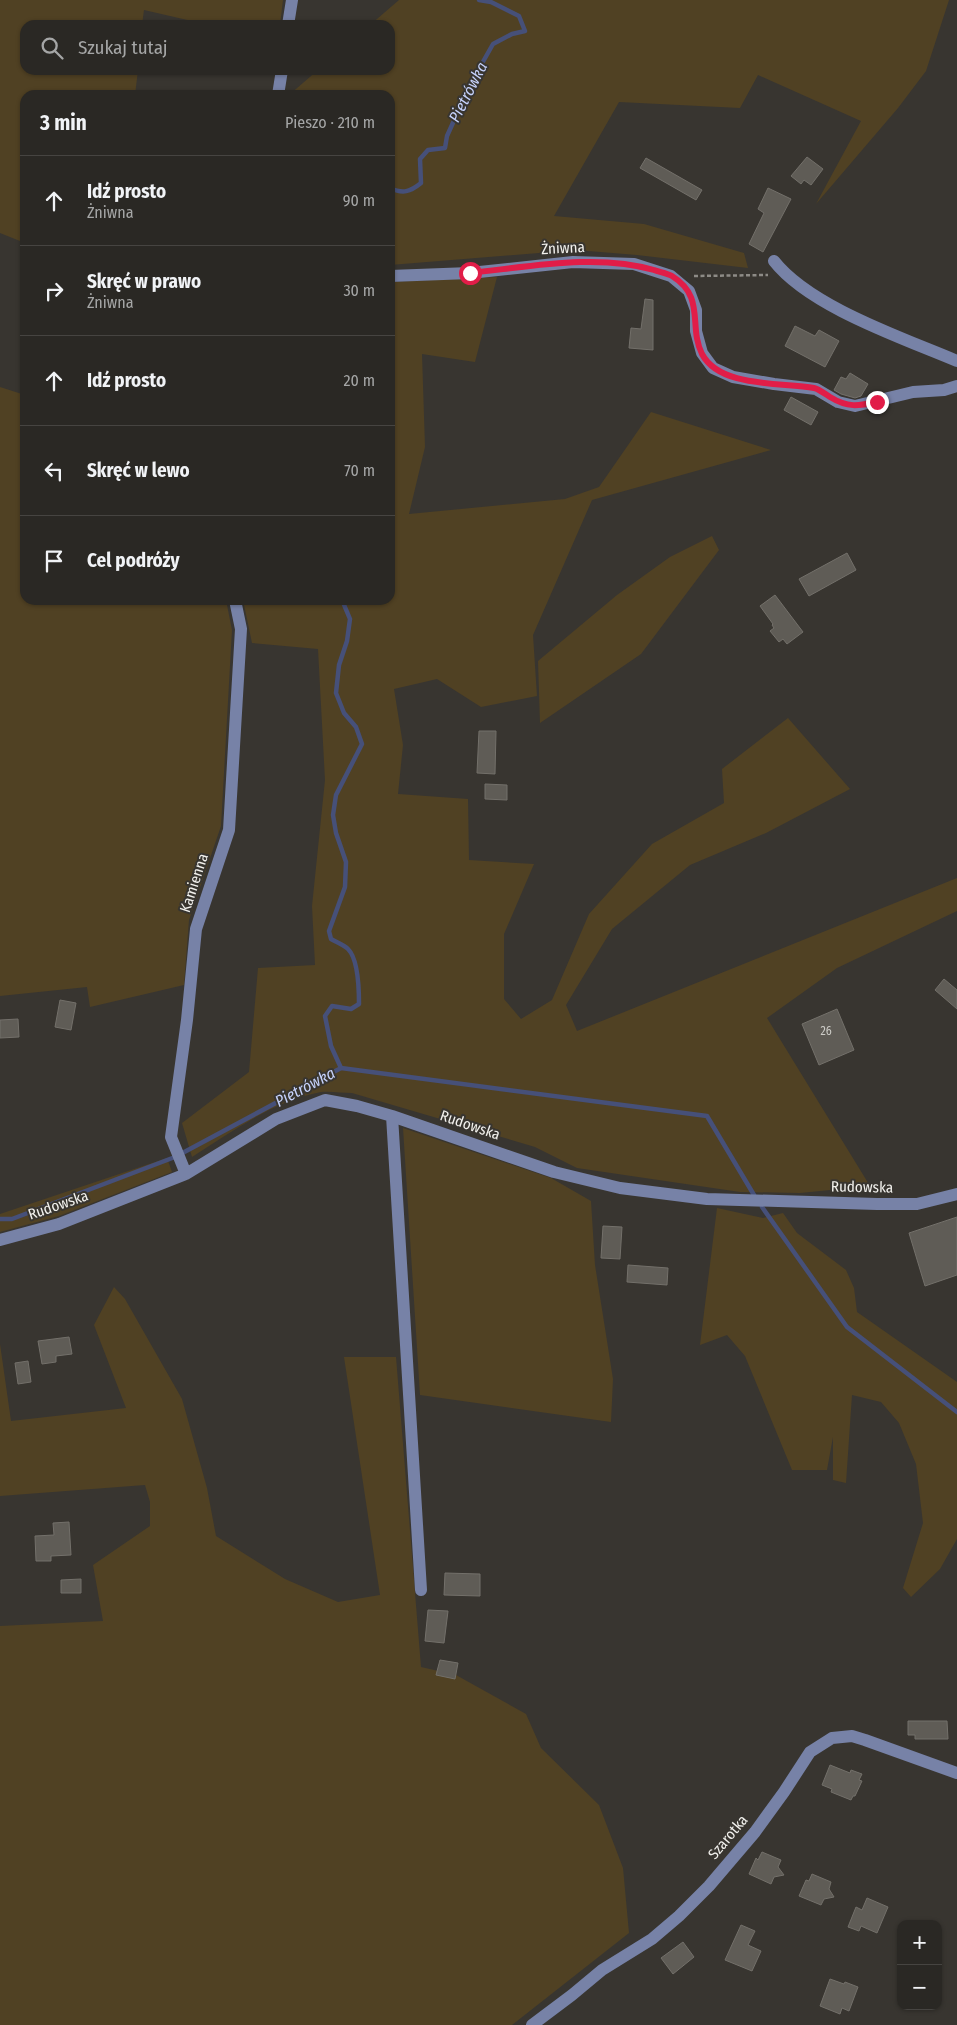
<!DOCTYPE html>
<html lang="pl">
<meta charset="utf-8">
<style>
:root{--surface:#2a2824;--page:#32302c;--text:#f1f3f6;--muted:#a5a6a6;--line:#464441}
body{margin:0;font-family:"Fira Sans Condensed",sans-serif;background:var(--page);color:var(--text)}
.controls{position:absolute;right:15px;bottom:15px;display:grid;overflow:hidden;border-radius:10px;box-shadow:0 1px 4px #0004}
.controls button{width:45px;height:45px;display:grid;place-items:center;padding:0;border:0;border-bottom:1px solid var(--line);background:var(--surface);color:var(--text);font:25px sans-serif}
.stop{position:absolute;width:15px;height:15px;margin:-11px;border:4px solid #e11d48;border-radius:50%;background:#fff}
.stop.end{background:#e11d48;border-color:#fff;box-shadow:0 1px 5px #0008}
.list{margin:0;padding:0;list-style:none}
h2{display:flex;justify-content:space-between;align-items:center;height:65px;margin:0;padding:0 20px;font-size:21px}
h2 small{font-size:16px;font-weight:400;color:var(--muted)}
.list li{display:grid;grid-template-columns:32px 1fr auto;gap:15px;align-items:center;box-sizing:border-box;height:90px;padding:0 20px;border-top:1px solid var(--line)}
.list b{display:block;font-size:19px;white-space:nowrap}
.list p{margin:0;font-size:16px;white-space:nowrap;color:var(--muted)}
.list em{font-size:16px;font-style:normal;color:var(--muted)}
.icon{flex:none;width:28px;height:28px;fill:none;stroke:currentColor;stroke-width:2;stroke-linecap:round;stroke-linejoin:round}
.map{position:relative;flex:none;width:957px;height:2025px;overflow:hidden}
.search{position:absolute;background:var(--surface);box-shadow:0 1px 4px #0004;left:20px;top:20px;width:375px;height:55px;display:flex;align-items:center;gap:12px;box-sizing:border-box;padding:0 18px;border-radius:15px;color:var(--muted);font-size:19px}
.panel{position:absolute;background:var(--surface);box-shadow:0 1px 4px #0004;left:20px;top:90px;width:375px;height:515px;border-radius:15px}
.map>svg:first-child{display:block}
.green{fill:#504123}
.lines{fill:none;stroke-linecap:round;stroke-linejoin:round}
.stream{stroke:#465079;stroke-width:4.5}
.building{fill:#5f5c56;stroke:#73706a}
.path{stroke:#8d8b86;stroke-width:2.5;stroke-dasharray:4 2.5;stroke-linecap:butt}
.minor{stroke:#7782a7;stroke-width:12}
.route{stroke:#e11d48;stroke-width:6}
.labels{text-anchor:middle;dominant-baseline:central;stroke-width:4;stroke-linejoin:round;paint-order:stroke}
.number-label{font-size:12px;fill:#cdccc7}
.street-label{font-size:15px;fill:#f2f1ed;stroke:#383530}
.water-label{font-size:16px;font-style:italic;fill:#c6d2fb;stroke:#383530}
</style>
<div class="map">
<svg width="957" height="2025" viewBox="0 0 957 2025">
<rect width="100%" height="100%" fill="#383530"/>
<!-- green -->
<path class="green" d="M0,0H283L280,25H209L144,10L142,25H25V70H138L135,95H25V243L0,233Z
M399,0H949L926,71L898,108L816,204L861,121L758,75L740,108L619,102L554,216L644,224L744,253L748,268L637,255L576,250L390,265V95H289L318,70H390V25H370Z
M497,277L475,362L422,354L425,447L409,514L565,499L599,487L651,412L771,450L592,500L533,635L537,696L481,707L437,679L394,689L403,745L398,794L468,799L469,860L534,864L504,934V999L521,1019L552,1000L589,914L652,844L724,803L722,769L788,718L850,789L766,833L690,865L612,929L566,1005L577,1031L957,878V911L837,968L767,1018L870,1186L800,1193L740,1192L577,1168L535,1147L352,1093C342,1093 331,1091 321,1092C273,1101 233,1131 192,1157L182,1123L249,1072L258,968L315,965L312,906L325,780L318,649L252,643L243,600H390V282Z
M0,387L25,395V600H226L232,630L221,826L189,920L184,985L90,1007L87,987L0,996Z
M712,536L719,550L641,654L540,723L538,661L617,595L670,557Z
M403,1128L551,1178L591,1201L595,1265L613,1379L611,1422L420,1395Z
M167,1158L172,1172L59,1216L0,1232V1214Z
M717,1208L763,1218L783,1213L797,1233L846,1270L854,1288L857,1312L957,1382V1539L940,1569L911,1597L903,1588L923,1523L916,1464L899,1423L881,1402L852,1395L846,1483L833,1480V1437L827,1470H792L745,1356L727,1335L700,1345Z
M114,1287L125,1299L182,1399L207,1488L216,1536L285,1579L338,1602L380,1595L344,1357H396L421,1667L456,1675L526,1714L541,1748L599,1805L623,1868L629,1933L512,2025H0V1626L103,1621L93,1565L150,1526V1502L145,1485L0,1496V1344L11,1421L126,1408L94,1325Z"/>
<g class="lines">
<!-- stream -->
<path class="stream" d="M390,188C403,194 410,192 421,183L420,159L428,150L445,148L447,136L471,83L493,44L512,34L525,31L519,16L491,2L479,0
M341,1068L331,1046L325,1016L332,1006L351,1009L359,1004C359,990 358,959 348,949C344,945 336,942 331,939L329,931L345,887L346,862L336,833L333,815L336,795L362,744L356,727L344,713L336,693L339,665L347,641L350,619L342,600
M341,1068L707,1116L754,1195
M762,1207L847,1327L957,1412
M0,1219H12L175,1157L341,1068"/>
</g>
<!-- building -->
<path class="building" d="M807,157L823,169L811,185L804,180L801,184L791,176Z
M646,158L702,190L696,200L640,168Z
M768,188L791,199L763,252L749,244L764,213L758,209Z
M645,299L653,300V350L629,348L631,328L641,329Z
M795,326L815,336L819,330L839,341L825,367L785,346Z
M850,373L868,384L861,396L855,398L841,394L834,390L841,377L846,379Z
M791,397L818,412L811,425L784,410Z
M847,553L856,570L809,596L799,579Z
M775,595L803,632L787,644L783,639L779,642L770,631L774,628L772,625L773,624L760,606Z
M479,731H496L495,774L477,773Z
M485,784L507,785V800L485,799Z
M944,979L957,990V1009L935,990Z
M60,1000L76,1003L71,1030L55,1027Z
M837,1009L854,1050L819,1065L802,1024Z
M18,1019L19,1037L0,1038V1020Z
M957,1217V1275L925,1286L909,1233Z
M603,1226L622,1227L620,1259L601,1258Z
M628,1265L668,1268L667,1285L627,1282Z
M69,1337L72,1354L56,1356V1362L42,1364L38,1341Z
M28,1361L31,1382L18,1384L15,1363Z
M69,1522L71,1555L51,1556V1561H36L35,1536L54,1535L53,1523Z
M445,1573L480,1574V1596L444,1595Z
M81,1579V1593H61V1580Z
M428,1610L448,1611L444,1643L425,1641Z
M440,1660L458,1663L455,1679L436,1675Z
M908,1721H947L948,1739H915V1735H908Z
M830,1765L850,1773L851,1770L862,1774L859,1780L862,1781L855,1796H853L851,1800L831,1792L832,1789L822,1785Z
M762,1852L781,1860L778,1867L784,1875L774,1877L771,1884L749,1874L756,1858L758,1860Z
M812,1874L831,1882L829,1889L834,1897L824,1899L821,1905L799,1896L806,1880L809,1881Z
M867,1898L888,1907L877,1933L861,1926L859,1931L848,1927L856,1907L862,1910Z
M741,1925L755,1931L748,1945L761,1951L752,1971L725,1960Z
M683,1942L694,1957L673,1974L661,1958Z
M830,1979L844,1984L845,1982L858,1987L849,2011L842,2008L840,2014L820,2006Z"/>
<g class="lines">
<!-- path -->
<path class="path" d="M694,276L768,275"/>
<!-- minor -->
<path class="minor" d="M288,25L292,0
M278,95L282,70
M774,261C810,307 903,338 957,361
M390,276L470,273L573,262L634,264L671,276L689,291L696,310V331L702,353L713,368L733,377L774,384L816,389L838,402L855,406L913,392L944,390L957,386
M392,1116L421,1590
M186,1174L171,1137L187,1020L196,929L229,830L241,629L235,600
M0,1240L59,1224L186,1174L276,1119L325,1100L357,1106L392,1116L554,1172L620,1188L707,1199L877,1204H917L957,1194
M532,2025L572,1995L602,1970L652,1939L679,1916L709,1886L755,1832L784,1792L810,1752L832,1738L852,1736L865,1740L957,1773"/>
</g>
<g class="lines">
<!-- route -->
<path class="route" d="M470,273C528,267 597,253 654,270C659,272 667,273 672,276C706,297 688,326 702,354C720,388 781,382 814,388C819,389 825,394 830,397C848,408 858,406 877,402"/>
</g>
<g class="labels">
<!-- number labels -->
<g class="number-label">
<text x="826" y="1031">26</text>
</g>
<!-- street labels -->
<g class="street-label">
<text transform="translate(563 248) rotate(-3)">Żniwna</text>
<text transform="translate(194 883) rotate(-72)">Kamienna</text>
<text transform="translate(470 1125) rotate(19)">Rudowska</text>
<text transform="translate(862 1187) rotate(1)">Rudowska</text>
<text transform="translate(58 1205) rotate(-19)">Rudowska</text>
<text transform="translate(728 1837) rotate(-50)">Szarotka</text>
</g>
<!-- water labels -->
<g class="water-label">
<text transform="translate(468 92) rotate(-63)">Pietrówka</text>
<text transform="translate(305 1087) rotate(-28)">Pietrówka</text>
</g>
</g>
</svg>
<div class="controls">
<button>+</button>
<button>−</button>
</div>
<div class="stop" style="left:470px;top:273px"></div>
<div class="stop end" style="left:877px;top:402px"></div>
<div class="search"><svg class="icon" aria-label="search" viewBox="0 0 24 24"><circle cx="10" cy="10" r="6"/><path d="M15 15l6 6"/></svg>Szukaj tutaj</div>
<section class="panel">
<h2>3 min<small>Pieszo · 210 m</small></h2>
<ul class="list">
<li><svg class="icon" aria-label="ahead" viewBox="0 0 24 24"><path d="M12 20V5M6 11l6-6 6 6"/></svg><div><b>Idź prosto</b><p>Żniwna</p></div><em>90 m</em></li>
<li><svg class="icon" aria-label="right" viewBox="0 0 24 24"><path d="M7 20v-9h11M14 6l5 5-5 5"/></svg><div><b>Skręć w prawo</b><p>Żniwna</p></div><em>30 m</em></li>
<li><svg class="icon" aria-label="ahead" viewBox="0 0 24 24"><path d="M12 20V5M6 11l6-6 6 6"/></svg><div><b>Idź prosto</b></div><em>20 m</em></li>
<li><svg class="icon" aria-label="left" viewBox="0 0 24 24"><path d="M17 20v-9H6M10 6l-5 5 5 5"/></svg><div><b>Skręć w lewo</b></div><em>70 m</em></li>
<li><svg class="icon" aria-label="arrive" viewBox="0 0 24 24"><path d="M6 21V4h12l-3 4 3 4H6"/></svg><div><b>Cel podróży</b></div></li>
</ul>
</section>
</div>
